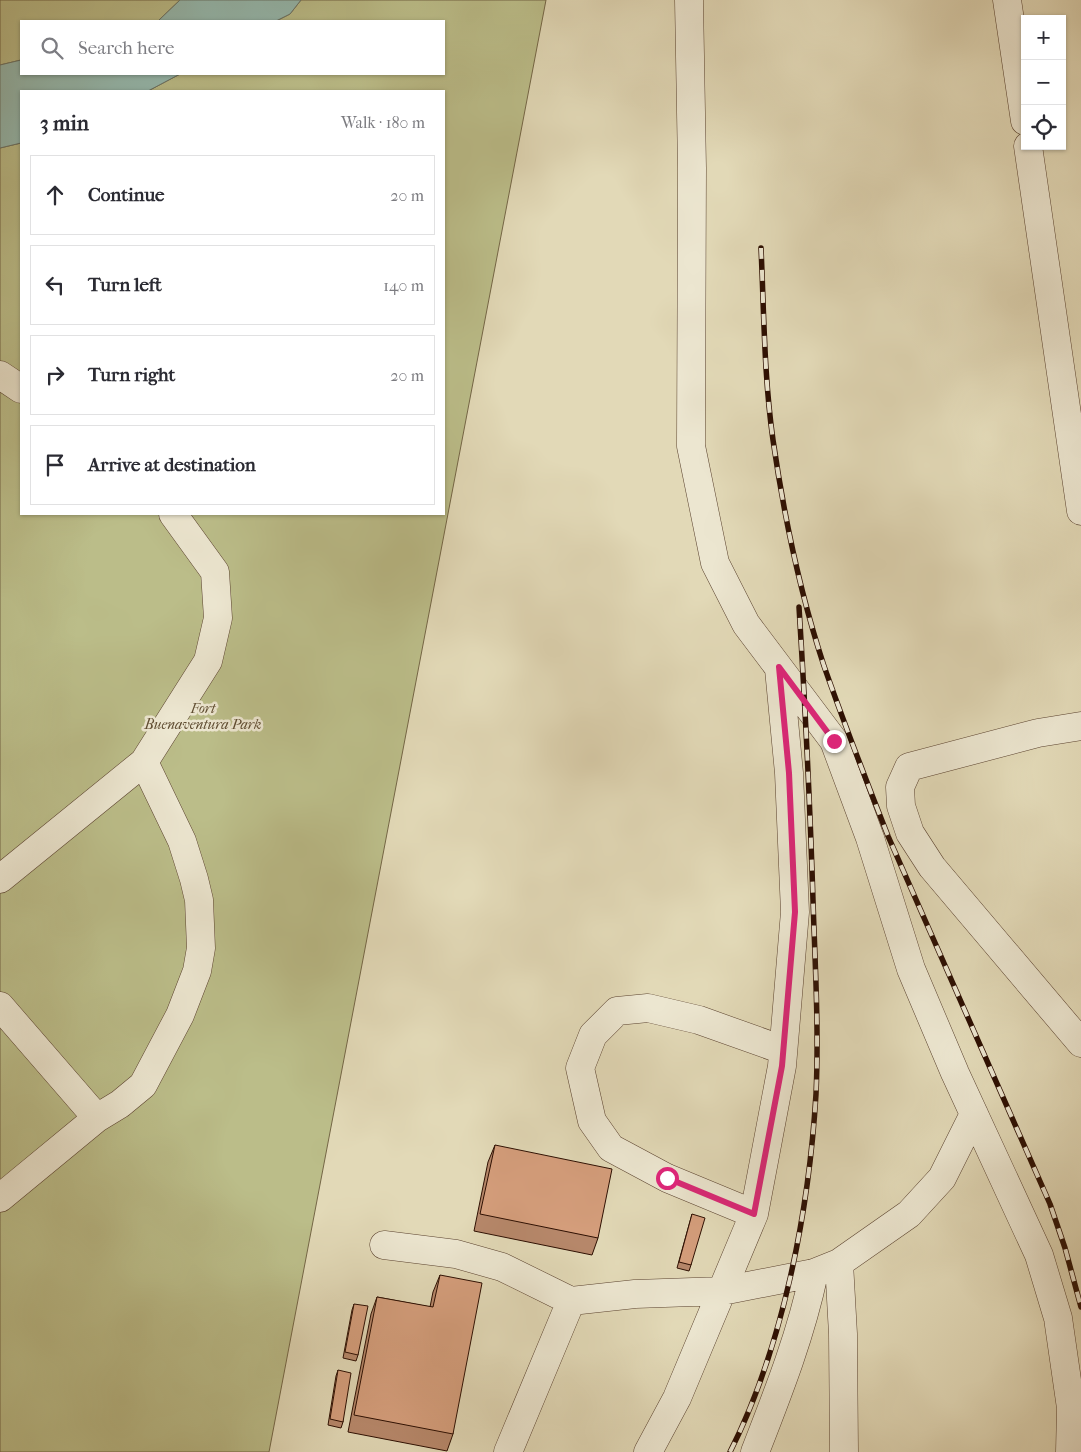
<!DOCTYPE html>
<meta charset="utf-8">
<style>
:root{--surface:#fff;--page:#f2f2f3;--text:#2b2b33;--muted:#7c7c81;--line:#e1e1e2}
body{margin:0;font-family:"IM FELL French Canon",serif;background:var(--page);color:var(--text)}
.controls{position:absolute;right:15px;top:15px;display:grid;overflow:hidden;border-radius:0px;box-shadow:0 1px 4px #0004}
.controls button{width:45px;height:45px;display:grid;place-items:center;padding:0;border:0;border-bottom:1px solid var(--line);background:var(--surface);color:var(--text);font:25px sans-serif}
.stop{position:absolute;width:15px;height:15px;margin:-11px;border:4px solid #db2777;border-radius:50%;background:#fff}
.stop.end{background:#db2777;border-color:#fff;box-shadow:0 1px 5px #0008}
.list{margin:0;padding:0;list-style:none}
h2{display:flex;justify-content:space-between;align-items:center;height:65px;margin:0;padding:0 20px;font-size:21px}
h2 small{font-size:16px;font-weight:400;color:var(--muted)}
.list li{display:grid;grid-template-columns:32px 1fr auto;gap:15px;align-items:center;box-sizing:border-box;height:80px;margin:0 10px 10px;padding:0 10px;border:1px solid var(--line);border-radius:0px}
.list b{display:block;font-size:19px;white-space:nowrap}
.list em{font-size:16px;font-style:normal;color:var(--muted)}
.icon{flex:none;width:28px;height:28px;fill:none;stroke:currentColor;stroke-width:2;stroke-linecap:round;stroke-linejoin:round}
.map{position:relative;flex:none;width:1081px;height:1452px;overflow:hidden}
.search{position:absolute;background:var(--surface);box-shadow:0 1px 4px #0004;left:20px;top:20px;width:425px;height:55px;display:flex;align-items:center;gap:12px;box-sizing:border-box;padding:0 18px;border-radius:0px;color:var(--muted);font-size:19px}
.panel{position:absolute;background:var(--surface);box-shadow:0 1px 4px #0004;left:20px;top:90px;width:425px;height:425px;border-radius:0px}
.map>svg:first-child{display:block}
.green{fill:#bbbd89;stroke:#746646}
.water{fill:#95bab0;stroke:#6b766a}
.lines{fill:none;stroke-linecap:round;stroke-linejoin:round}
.minor-casing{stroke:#5a422f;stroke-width:29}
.minor{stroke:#ece6d0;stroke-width:28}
.rail-casing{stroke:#2d0f02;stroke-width:5.5}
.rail{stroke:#ece6d0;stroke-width:4;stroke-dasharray:11;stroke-linecap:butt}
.wall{fill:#b7886b;stroke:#2d0f02}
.building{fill:#d59e7c;stroke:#2d0f02}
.route{stroke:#db2777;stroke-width:6}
.labels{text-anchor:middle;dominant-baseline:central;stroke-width:5;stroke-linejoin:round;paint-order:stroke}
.park-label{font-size:14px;font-style:italic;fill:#5f4c31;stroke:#ece6d0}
</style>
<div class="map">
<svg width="1081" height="1452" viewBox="0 0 1081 1452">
<rect width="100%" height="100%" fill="#e2d9b7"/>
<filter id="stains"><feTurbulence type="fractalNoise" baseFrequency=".004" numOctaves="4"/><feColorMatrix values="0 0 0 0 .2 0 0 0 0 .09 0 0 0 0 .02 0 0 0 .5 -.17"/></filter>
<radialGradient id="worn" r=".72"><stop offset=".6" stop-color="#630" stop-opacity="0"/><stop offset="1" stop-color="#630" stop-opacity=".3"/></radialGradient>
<!-- green -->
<path class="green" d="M0,0H180L158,21H21V60L0,65Z
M301,0H546L269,1452H0V148L21,143V514H444V91H148L180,74H444V21H276L290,14Z"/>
<!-- water -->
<path class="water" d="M180,0H301L290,14L276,21H158Z
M21,60V74H180L148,91H21V143L0,148V65Z"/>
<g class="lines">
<!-- minor casing -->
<g class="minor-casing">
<path id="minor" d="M689,0L692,168L691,446L715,563L746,624L834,741L870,838L911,969L955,1073L1039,1255L1058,1318L1071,1408L1070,1452
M1007,0L1025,121
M1028,146L1081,511
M0,375L21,389
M1081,726L1038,733L909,767L900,787L901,806L910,833L932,867L1081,1043
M0,879L144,762
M0,1006L97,1118
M0,1198L97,1118L120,1104L143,1085L180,1015L197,971L201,948L199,900L194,879L182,841L144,762L208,661L218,618L215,572L173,514
M754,1214L667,1178L611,1148L592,1121L580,1068L593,1035L617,1011L648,1008L699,1020L783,1050
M384,1245L456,1254L502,1267L571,1301
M839,1263L843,1334L844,1452
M508,1452L571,1301L635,1294L722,1291L814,1273L839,1263L909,1214L942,1178L974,1114
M648,1452L677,1398L754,1214L782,1066L795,912L789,773L779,669
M755,1452C778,1393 801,1335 814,1273"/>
</g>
<!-- minor -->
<use href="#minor" class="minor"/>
<!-- rail casing -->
<g class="rail-casing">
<path id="rail" d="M761,248C764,312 764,377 773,440C784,516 800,593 824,666C844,723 866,780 888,836L1050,1204L1065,1248L1081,1307
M730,1452C783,1347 809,1211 816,1094C819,1029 815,964 813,900C810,802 805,704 799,607"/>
</g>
<!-- rail -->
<use href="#rail" class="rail"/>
</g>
<!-- wall -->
<path class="wall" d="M495,1145L598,1238L592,1255L474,1231L488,1162Z
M692,1214L691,1265L689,1271L677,1268Z
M440,1275L453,1434L447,1451L348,1432L371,1314L377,1297L430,1307L433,1292Z
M354,1304L358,1355L356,1361L343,1358L352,1310Z
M338,1370L343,1422L341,1428L328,1425L336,1376Z"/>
<!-- building -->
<path class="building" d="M495,1145L612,1169L598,1238L480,1214Z
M692,1214L705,1218L691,1265L679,1262Z
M440,1275L482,1283L453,1434L354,1415L377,1297L433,1307Z
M354,1304L368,1306L358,1355L345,1352Z
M338,1370L351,1373L343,1422L330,1419Z"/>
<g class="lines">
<!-- route -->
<path class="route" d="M667,1178L754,1214L782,1066L795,912L789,773L779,667L834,741"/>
</g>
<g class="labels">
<!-- park labels -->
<g class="park-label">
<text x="203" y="708">Fort<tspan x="203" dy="16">Buenaventura Park</tspan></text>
</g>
</g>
<rect width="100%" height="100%" filter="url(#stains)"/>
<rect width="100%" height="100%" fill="url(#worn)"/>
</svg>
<div class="controls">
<button>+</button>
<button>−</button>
<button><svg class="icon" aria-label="locate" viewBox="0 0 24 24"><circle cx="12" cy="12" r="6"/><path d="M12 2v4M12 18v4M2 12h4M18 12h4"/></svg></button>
</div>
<div class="stop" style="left:667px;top:1178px"></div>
<div class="stop end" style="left:834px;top:741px"></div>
<div class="search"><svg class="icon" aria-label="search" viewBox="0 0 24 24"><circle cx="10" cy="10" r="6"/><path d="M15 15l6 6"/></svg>Search here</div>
<section class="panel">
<h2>3 min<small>Walk · 180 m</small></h2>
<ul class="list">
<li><svg class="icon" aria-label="ahead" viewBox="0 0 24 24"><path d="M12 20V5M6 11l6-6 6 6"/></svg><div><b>Continue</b></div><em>20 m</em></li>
<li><svg class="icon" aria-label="left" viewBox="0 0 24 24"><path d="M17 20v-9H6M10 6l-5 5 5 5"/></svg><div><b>Turn left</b></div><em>140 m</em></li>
<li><svg class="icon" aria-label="right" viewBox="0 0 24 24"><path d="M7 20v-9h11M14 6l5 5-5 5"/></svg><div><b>Turn right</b></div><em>20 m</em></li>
<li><svg class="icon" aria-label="arrive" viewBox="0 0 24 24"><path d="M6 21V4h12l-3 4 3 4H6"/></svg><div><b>Arrive at destination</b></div></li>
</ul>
</section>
</div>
